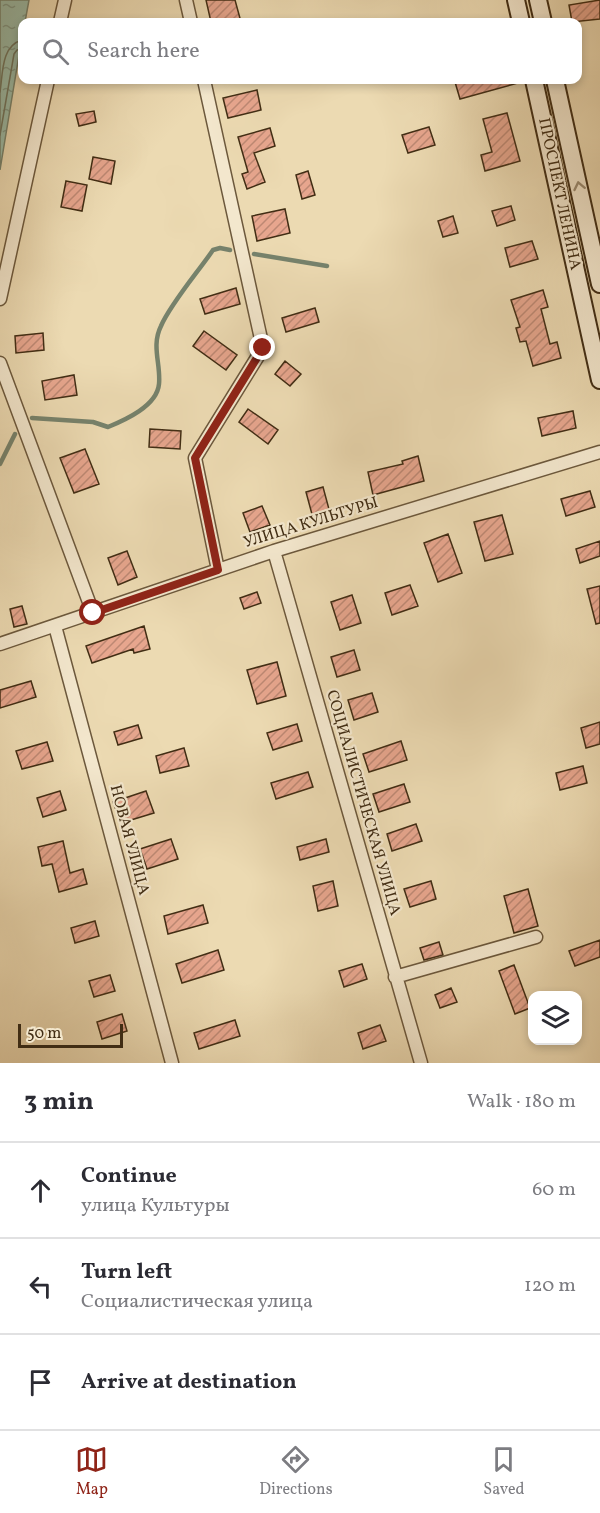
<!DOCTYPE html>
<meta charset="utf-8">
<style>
:root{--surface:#fff;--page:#f2f2f3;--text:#2b2b33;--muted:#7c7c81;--line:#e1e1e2;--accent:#8f2418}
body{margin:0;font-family:Vollkorn,serif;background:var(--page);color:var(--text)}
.controls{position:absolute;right:18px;bottom:18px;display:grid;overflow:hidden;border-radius:12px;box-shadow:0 3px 9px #0003}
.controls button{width:54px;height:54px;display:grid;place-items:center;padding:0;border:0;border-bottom:2px solid var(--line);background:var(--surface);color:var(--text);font:30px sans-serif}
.scale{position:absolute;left:18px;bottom:15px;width:105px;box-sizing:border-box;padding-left:6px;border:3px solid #412d14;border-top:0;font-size:16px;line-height:21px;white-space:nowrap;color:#412d14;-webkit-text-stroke:4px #f3e7cd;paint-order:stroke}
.stop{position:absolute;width:18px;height:18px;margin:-14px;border:4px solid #8f2418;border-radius:50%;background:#fff}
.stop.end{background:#8f2418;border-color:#fff;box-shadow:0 2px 6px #0008}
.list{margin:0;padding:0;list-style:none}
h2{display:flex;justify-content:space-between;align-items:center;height:78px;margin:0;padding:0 24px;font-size:26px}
h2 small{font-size:20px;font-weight:400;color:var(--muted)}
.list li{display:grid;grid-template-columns:39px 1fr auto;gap:18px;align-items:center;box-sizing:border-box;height:96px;padding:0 24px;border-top:2px solid var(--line)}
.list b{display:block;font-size:22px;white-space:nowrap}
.list p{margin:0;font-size:20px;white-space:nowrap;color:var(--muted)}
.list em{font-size:20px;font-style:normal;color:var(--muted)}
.icon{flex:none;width:33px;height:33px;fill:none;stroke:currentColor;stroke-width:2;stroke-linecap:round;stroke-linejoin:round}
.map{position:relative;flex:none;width:600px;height:1063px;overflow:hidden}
.search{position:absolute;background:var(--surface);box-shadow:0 3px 9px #0003;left:18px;right:18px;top:18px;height:66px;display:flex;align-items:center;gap:15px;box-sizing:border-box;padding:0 21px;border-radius:12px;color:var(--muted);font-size:22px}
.sheet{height:366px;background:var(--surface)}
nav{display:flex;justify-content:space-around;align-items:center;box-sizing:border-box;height:84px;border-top:2px solid var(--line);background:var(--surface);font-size:16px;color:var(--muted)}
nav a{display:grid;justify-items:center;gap:3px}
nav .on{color:var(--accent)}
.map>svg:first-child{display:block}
.water{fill:url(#water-ripples);stroke:#76826c;stroke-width:1.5}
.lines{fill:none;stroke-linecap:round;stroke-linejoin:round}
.shore{stroke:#6e745e;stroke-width:1.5}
.stream{stroke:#76826c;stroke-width:4.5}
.building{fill:url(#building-hatch);stroke:#412d14;stroke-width:1.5}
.minor-casing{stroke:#6c583c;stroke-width:15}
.secondary-casing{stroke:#412d14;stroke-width:20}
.minor{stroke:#f3e7cd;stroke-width:12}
.secondary{stroke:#f3e7cd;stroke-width:16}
.oneway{stroke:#9a8a70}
.route{stroke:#8f2418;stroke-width:8}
.labels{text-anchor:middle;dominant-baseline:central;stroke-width:4.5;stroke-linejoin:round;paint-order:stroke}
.street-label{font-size:16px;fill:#412d14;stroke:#f3e7cd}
</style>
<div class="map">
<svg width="600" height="1063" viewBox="0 0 600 1063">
<defs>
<pattern id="water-ripples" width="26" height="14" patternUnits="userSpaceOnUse" patternTransform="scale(1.5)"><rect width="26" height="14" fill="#9abba7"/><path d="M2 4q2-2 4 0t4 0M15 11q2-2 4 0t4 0" fill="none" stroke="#7f9887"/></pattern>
<pattern id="building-hatch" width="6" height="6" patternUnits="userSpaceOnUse" patternTransform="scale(1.5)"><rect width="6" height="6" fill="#e7a68e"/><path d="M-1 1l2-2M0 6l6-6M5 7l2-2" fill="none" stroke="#bd8873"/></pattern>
</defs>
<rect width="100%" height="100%" fill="#ecdab2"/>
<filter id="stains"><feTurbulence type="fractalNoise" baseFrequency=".00333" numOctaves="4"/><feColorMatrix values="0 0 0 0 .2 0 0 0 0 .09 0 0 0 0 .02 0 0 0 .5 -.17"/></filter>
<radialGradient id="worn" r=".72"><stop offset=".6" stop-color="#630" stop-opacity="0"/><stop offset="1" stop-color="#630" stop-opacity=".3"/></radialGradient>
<!-- water -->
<path class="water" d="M0,0H29L25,22H22V37L0,170Z"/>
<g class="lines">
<!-- shore -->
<path class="shore" d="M0,92C3,73 1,46 22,40
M0,135L14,54L17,50L22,49"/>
<!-- stream -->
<path class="stream" d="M254,254L327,266
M32,418L93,422L108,427C125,420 157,406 159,384C161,364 151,346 161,326C171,303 198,272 213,250L220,248L230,250
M0,464L15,434"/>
</g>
<!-- building -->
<path class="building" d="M206,0H235L241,22H211Z
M600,0V19L572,22L569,5Z
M463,80H518V83L460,99L455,82Z
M257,90L261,110L228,118L223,98Z
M94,111L96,122L79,126L76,114Z
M507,113L520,161L485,171L481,155L492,152L483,119Z
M429,127L435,145L408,153L402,135Z
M270,128L275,146L254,153L265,182L247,189L242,174L248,172L238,137Z
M93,157L115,161L111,184L89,179Z
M308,171L315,195L302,199L296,175Z
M66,181L87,185L82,211L61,207Z
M511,206L515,220L497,226L492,211Z
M285,209L290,233L257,241L252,216Z
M453,216L458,233L443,237L438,221Z
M532,241L538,259L510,267L505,248Z
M236,288L240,304L205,314L200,299Z
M543,290L548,307L541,309L550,344L557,342L561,358L533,366L526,341L520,342L516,328L520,327L511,300Z
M315,308L319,322L286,332L282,318Z
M204,331L237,355L226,370L193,346Z
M43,333L44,350L16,353L15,336Z
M285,361L301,374L290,386L275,374Z
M74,375L77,395L45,400L42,381Z
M248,409L278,430L268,444L239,422Z
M573,411L576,428L542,436L538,418Z
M150,429L181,431L180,449L149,447Z
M85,449L99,484L74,493L60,458Z
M418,456L424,481L373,495L368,472L403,464L402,461Z
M323,487L330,513L313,518L306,492Z
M590,491L595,507L566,516L561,499Z
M262,506L270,525L250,532L243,513Z
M502,515L513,554L485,561L474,522Z
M448,534L462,573L438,582L424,543Z
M600,541V556L580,563L576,549Z
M127,551L137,577L118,585L108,558Z
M410,585L418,606L392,615L385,593Z
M600,586V623L596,624L587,589Z
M257,592L261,603L244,609L240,598Z
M352,595L361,623L340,630L331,602Z
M22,606L27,624L14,627L10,609Z
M144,626L150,649L134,653L133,649L92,663L86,646Z
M354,650L360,670L337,677L331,657Z
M277,662L286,696L257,704L247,670Z
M31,681L36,697L0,708V690Z
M372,693L378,712L354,720L348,700Z
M600,722V744L586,748L581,728Z
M297,724L302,741L273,750L267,733Z
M138,725L142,738L118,745L114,732Z
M401,741L407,760L369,772L363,754Z
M47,742L53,761L22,769L16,751Z
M184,748L189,766L160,773L156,756Z
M583,766L587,783L560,790L556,773Z
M308,772L313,787L276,799L271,783Z
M404,784L410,802L379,812L373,794Z
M60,791L66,810L43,817L37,798Z
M146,791L154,813L121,823L113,802Z
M416,824L422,841L392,851L387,834Z
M171,839L178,859L147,869L140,849Z
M326,839L329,852L300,860L297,847Z
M63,841L70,873L83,869L87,884L59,892L52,864L42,866L38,847Z
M333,881L338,906L318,911L313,886Z
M431,881L436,899L410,907L404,889Z
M528,889L538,926L514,933L504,896Z
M203,905L208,923L168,934L164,916Z
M95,921L99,936L75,943L71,928Z
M600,940V957L575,966L569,951Z
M439,942L443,955L424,960L420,948Z
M218,950L224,970L182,983L176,964Z
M362,964L367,979L344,987L339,971Z
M514,965L530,1008L515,1014L499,971Z
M110,975L115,991L94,997L89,981Z
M451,988L457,1002L440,1008L435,995Z
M122,1014L127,1031L102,1039L97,1022Z
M235,1020L240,1036L199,1049L194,1033Z
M380,1025L386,1041L363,1049L358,1033Z"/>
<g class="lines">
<!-- minor casing -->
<g class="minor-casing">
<path id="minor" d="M186,0L191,22
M60,22L65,0
M204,80L263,348L195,458L218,570
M0,299L48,80
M0,363L93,613
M274,551L421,1063
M55,626L172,1063
M0,644L274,551L600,452
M395,977L536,937"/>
</g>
<!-- secondary casing -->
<g class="secondary-casing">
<path id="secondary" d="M516,0L521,22
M538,0L543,22
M534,80L600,380
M555,80L600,284"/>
</g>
<!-- minor -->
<use href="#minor" class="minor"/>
<!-- secondary -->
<use href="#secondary" class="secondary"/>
</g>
<!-- one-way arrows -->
<defs><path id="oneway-chevron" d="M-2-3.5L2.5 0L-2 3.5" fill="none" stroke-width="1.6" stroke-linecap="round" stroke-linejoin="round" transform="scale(1.5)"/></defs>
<use class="oneway" href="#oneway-chevron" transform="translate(579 186) rotate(-102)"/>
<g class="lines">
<!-- route -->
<path class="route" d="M93,613L218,570L195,458L263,348"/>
</g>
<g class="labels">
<!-- street labels -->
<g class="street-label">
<text transform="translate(559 194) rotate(78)">ПРОСПЕКТ ЛЕНИНА</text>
<text transform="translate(311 523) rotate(-17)">УЛИЦА КУЛЬТУРЫ</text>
<text transform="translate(363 803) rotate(74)">СОЦИАЛИСТИЧЕСКАЯ УЛИЦА</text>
<text transform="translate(129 840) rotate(75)">НОВАЯ УЛИЦА</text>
</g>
</g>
<rect width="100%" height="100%" filter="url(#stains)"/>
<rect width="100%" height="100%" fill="url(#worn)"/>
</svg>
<div class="controls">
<button><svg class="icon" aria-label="layers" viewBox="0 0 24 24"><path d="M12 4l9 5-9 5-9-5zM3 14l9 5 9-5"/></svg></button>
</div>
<div class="scale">50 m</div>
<div class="stop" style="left:93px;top:613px"></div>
<div class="stop end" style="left:263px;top:348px"></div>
<div class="search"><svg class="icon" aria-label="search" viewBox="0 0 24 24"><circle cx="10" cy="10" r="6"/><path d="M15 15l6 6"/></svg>Search here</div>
</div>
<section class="sheet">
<h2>3 min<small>Walk · 180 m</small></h2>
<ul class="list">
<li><svg class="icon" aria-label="ahead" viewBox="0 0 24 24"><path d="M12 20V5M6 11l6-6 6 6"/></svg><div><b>Continue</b><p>улица Культуры</p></div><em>60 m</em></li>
<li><svg class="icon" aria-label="left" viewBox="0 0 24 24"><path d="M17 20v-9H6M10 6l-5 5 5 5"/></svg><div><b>Turn left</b><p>Социалистическая улица</p></div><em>120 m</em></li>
<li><svg class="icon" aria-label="arrive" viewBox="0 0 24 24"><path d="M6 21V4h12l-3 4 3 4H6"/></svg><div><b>Arrive at destination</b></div></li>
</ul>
</section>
<nav>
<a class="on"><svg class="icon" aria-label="map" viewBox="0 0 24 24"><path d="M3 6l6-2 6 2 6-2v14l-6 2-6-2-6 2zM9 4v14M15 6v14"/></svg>Map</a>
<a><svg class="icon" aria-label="directions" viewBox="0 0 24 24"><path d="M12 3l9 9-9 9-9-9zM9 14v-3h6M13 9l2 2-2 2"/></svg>Directions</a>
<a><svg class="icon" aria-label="saved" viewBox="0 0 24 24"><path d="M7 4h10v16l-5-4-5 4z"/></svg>Saved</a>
</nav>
